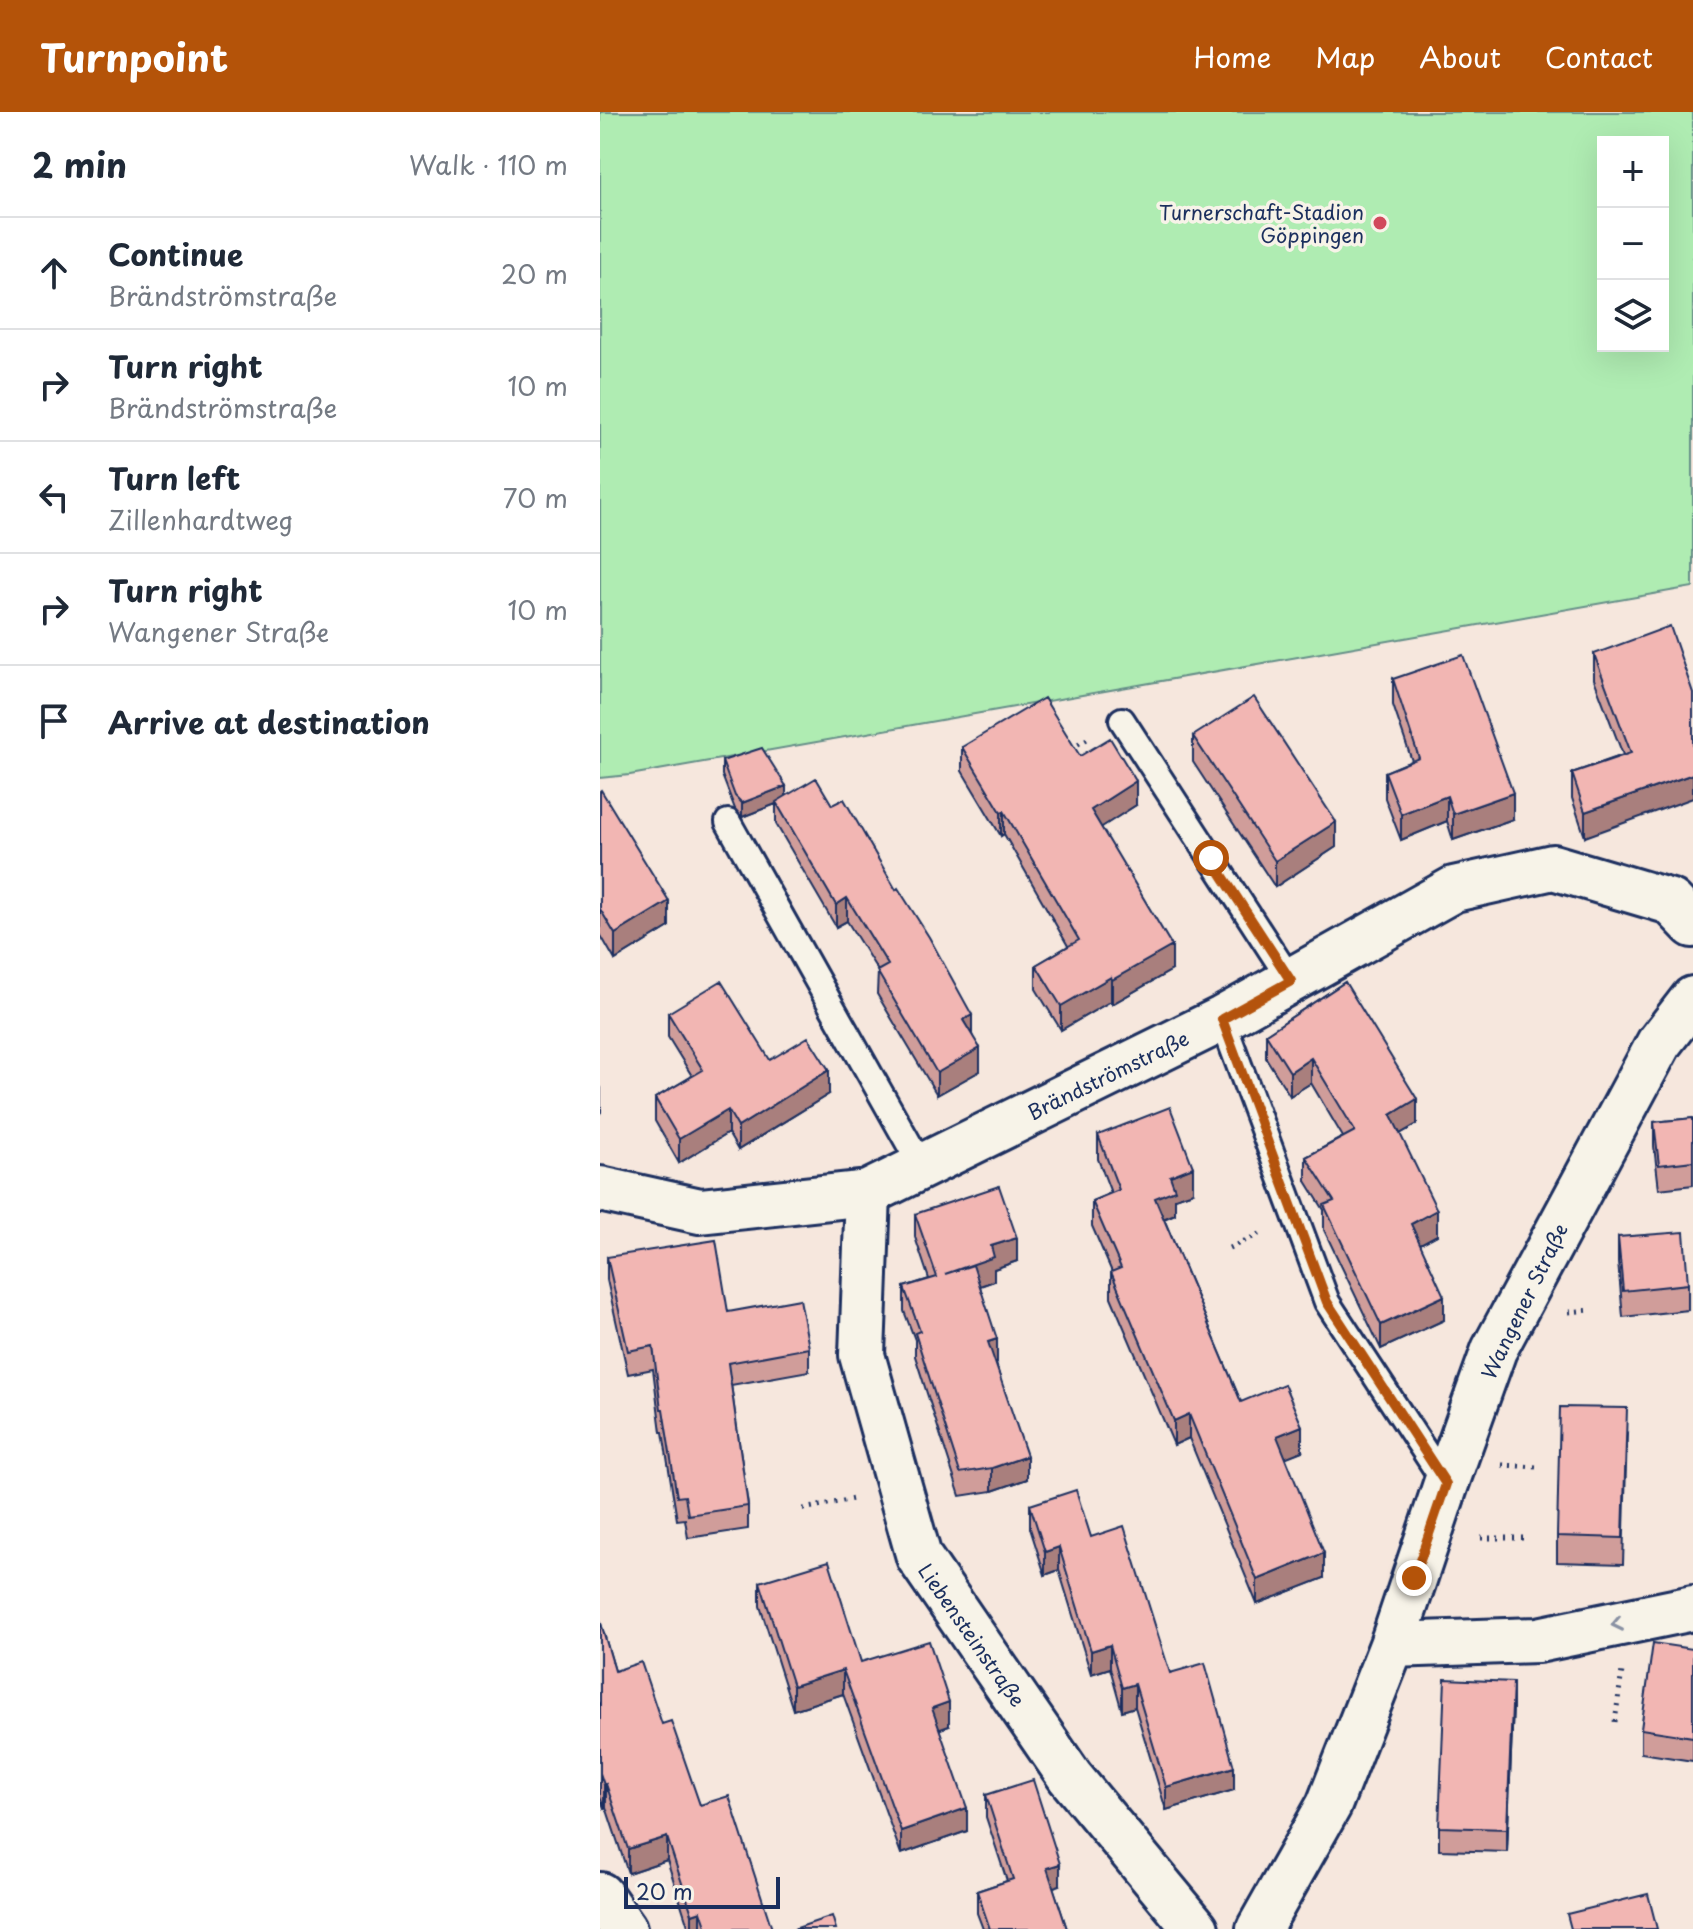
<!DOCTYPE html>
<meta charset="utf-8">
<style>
:root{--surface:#fff;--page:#f6f6f7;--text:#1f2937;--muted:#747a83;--line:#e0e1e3;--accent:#b45309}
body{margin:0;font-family:"Playpen Sans",sans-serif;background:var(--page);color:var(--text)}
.controls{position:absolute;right:24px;top:24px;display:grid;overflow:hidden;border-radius:0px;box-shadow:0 8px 32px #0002}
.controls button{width:72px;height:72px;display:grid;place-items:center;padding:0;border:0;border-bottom:2px solid var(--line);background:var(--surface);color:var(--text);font:40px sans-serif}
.scale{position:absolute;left:24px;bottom:20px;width:156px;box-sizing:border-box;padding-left:8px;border:4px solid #1b2f5e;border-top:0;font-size:22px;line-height:28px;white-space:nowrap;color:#1b2f5e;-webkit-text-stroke:6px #f7f3e8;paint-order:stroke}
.stop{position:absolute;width:24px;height:24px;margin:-18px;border:6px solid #b45309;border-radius:50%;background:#fff}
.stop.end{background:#b45309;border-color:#fff;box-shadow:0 2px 8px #0008}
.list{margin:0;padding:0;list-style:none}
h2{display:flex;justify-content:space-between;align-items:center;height:104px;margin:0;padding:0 32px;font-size:34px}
h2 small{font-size:26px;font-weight:400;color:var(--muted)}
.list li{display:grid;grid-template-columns:52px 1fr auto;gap:24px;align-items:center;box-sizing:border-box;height:112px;padding:0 32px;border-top:2px solid var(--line)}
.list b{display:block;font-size:30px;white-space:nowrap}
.list p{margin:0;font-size:26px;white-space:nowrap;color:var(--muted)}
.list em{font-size:26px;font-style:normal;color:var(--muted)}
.icon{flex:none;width:44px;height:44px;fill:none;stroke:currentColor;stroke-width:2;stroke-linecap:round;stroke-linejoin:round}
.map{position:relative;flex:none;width:1093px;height:1817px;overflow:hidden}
header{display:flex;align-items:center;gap:48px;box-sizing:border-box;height:112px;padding:0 40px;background:var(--accent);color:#fff}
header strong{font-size:38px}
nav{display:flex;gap:44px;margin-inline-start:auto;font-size:28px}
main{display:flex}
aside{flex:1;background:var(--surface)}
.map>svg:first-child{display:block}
.green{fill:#afecb2;stroke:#658e88;stroke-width:2;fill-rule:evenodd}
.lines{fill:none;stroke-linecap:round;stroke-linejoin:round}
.service-casing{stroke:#1b2f5e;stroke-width:30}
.minor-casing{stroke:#1b2f5e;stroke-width:50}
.path{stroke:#1b2f5e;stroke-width:5;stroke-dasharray:2 6;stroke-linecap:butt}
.service{stroke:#f7f3e8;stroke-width:24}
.minor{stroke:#f7f3e8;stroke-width:44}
.wall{fill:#d09d9a;stroke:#1b2f5e;stroke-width:2}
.shaded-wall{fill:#a97f7d;stroke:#1b2f5e;stroke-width:2}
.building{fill:#f2b6b3;stroke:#1b2f5e;stroke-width:2}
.oneway{stroke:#8991a3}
.route{stroke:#b45309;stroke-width:10}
.poi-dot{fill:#d1495b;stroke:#f7f3e8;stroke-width:3}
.labels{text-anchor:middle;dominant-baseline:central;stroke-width:7;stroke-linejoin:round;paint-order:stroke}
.poi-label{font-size:20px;fill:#1b2f5e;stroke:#f7f3e8;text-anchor:end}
.street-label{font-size:20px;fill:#1b2f5e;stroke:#f7f3e8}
</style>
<header>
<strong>Turnpoint</strong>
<nav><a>Home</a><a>Map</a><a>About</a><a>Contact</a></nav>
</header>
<main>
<aside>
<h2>2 min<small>Walk · 110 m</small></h2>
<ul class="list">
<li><svg class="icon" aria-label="ahead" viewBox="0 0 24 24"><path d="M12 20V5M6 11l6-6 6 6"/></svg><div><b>Continue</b><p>Brändströmstraße</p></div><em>20 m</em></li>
<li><svg class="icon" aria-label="right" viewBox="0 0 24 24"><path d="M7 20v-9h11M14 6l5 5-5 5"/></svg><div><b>Turn right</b><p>Brändströmstraße</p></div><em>10 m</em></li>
<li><svg class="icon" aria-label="left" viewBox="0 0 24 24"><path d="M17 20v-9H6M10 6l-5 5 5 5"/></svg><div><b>Turn left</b><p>Zillenhardtweg</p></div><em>70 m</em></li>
<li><svg class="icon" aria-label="right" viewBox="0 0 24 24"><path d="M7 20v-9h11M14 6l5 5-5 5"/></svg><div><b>Turn right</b><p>Wangener Straße</p></div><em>10 m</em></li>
<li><svg class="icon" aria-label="arrive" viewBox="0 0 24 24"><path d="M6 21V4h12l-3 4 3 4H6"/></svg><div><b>Arrive at destination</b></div></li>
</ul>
</aside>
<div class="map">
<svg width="1093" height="1817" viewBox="0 0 1093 1817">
<rect width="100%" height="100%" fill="#f6e7dd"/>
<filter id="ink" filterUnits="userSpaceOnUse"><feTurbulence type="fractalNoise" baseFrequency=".0125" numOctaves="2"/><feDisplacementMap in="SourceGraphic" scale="16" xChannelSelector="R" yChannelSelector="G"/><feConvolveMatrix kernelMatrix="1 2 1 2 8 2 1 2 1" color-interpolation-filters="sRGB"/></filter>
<g filter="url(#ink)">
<!-- green -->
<path class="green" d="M0,0H1093V475L30,663L0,666ZM1003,30H1063V234H1003Z"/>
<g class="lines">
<!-- service casing -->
<g class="service-casing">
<path id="service" d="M522,608L691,869
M128,710L322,1055
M622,907L727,1190L846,1372"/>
</g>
<!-- minor casing -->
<g class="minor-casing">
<path id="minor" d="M0,1077L100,1099L268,1081L622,907L854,777L953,755L1071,790L1093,813
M268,1081L262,1243L319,1445L470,1665L596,1817
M792,1533L938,1528L1093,1496
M0,1783L24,1817
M659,1817L729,1693L792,1533L846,1372L894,1238L1059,931L1093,887"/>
</g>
<!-- path -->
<path class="path" d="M478,632L489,626
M629,1136L662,1121
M969,1200L991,1198
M902,1353L938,1355
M203,1397L253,1387
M881,1426H927
M1015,1610L1022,1559"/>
<!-- service -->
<use href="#service" class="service"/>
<!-- minor -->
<use href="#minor" class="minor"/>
</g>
<!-- wall -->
<path class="wall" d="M994,542L1093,581L985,725L972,686V661L1023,643L994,567Z
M793,567L913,707L853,728L847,709L801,728L785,686V660L812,649L793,593Z
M593,624L736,735L675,775L593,650Z
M362,635L480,644L536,693L501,715L572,858L512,892L511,889L461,918L436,877V853L468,834L404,722L401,724L362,659Z
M122,649L186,684L372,922L380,959L337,983L277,882L278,859L247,809L236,815L176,712V692L142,705L135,697L122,663Z
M0,679L69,815L15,848L0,822Z
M745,870L817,1012L800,1022L837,1123L820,1132L844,1208L781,1237L724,1118V1098L706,1069V1045L743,1025L711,971L690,984L666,946V922Z
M68,901L170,948L229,982L138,1038L128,1021L79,1051L55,1009V986L92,964L68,925Z
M1093,1006V1073L1059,1077L1054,1034V1010Z
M498,1023L593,1080L575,1086V1102L564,1107L641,1290L702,1339L685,1345L724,1466L657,1492L589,1326L574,1333L511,1185V1160H512L492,1114V1089L511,1081L498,1047Z
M315,1102L417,1149L394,1157V1169L380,1174L397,1251H396L427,1367L392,1379L360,1384L315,1244V1228L304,1199V1175L329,1167L315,1125Z
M1018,1125L1088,1172V1198L1023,1205L1018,1150Z
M7,1145L209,1236V1259L131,1273L148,1394V1417L88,1426L85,1407L77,1408L63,1320H61L53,1257L28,1262L7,1168Z
M1027,1322L1023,1452L957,1450V1424Z
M430,1393L491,1425L570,1561L634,1678L566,1698L535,1595L522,1599L510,1556L491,1562L459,1458L445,1463L430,1416Z
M160,1470L261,1550L349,1614L339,1617L367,1719L301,1742L243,1582L193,1598L160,1494Z
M0,1508L15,1559L62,1612L100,1693L172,1817H89L67,1748L28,1761L6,1695L4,1696L0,1685Z
M1093,1537V1649L1041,1641V1617Z
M913,1593L907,1740L839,1738V1715Z
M386,1683L460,1773L453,1775L467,1817H383L377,1801V1779L407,1769L386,1705Z"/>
<!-- shaded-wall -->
<path class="shaded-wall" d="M1093,662V686L985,725V700Z
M536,669V693L491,722V698Z
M186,674V688L142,705V691Z
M913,681V707L853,728V702Z
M847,684V709L801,728V702Z
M404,699V722L401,724V700Z
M736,710V735L675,775V749Z
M247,786V809L236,815V793Z
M69,789V815L15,848V822Z
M572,834V858L512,892V868Z
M511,865V889L461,918V894Z
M372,903V925L363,908Z
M380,936V959L337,983V961Z
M711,946V971L690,984V960Z
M229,958V982L138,1038V1015Z
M1,977V1000L0,1001V978Z
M817,987V1012L791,1027V1003Z
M128,998V1021L79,1051V1027Z
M593,1055V1080L575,1086V1102L555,1110V1086L570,1064Z
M837,1098V1123L811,1137V1112Z
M417,1126V1149L394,1157V1169L345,1186V1162L391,1134Z
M844,1184V1208L781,1237V1213Z
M397,1227V1251L388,1254V1230Z
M589,1302V1326L574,1333V1309Z
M702,1314V1339L677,1349V1324Z
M427,1344V1367L392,1379V1356Z
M459,1435V1458L445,1463V1440Z
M724,1441V1466L657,1492V1468Z
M510,1533V1556L491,1562V1539Z
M243,1558V1582L193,1598V1574Z
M913,1570V1593L907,1740V1717Z
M535,1572V1595L522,1599V1576Z
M349,1590V1614L332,1620V1596Z
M634,1655V1678L566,1698V1675Z
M6,1672V1695L4,1696V1673Z
M367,1696V1719L301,1742V1719Z
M67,1725V1748L28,1761V1737Z
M460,1752V1773L447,1777V1756Z
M101,1799V1817H92V1802Z"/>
<!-- building -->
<path class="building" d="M1070,514L1093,581V662L985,700L972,661L1031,641L994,542Z
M863,543L913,681L853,702L847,684L801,702L785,660L819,646L793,567Z
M654,585L736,710L675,749L593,624Z
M444,586L480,644L510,626L536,669L491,698L572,834L512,868L511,865L461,894L436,853L479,828L404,699L401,700L362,635Z
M162,636L186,674L142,691L135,684L122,649Z
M216,666L232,693L244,687L296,778L298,776L329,825L372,903L363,908L380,936L337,961L277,859L288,853L247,786L236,793L176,690Z
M1,678L69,789L15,822L0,797V679Z
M121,869L170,948L208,925L229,958L138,1015L128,998L79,1027L55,986L103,958L68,901Z
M745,870L817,987L791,1003L837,1098L811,1112L844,1184L781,1213L724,1093L734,1089L706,1045L755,1019L711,946L690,960L666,922Z
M570,995L593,1055L570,1064L575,1078L555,1086L641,1290L684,1272L702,1314L677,1324L724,1441L657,1468L589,1302L574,1309L511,1160L521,1156L492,1089L519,1078L498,1023Z
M1093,1006V1049L1059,1053L1054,1010Z
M399,1074L417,1126L391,1134L394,1145L345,1162L373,1153L397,1227L388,1230L427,1344L392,1356L360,1361L315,1221L320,1219L304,1175L337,1165L315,1102Z
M1084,1120L1088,1172L1023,1179L1018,1125Z
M116,1128L128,1200L200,1187L209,1236L128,1251L148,1394L88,1403L85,1384L77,1385L63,1297H61L53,1234L28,1239L7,1145Z
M960,1295L1027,1296L1023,1426L957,1424Z
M476,1378L491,1425L524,1414L570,1561L605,1551L634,1655L566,1675L535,1572L522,1576L510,1533L491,1539L459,1435L445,1440L430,1393Z
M229,1449L261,1550L329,1529L349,1590L332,1596L367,1696L301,1719L243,1558L193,1574L160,1470Z
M0,1508L15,1559L41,1550L62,1612L71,1609L100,1693L129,1684L172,1817H107L101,1799L92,1802L67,1725L28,1737L6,1672L4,1673L0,1661Z
M1053,1531L1093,1537V1625L1041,1617Z
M845,1567L913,1570L907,1717L839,1715Z
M433,1668L460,1752L447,1756L467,1817H390L377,1779L413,1767L386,1683Z
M1048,1782L1057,1817H971L967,1802Z
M232,1804L236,1817H194Z"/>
<!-- one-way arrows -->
<defs><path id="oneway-chevron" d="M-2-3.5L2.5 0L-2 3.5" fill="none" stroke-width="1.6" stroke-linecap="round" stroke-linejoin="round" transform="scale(2)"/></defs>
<use class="oneway" href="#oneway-chevron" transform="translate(1017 1512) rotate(168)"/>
</g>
<g class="lines" filter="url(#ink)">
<!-- route -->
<path class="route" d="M611,746L691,869L622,907L727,1190L846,1372L814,1466"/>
</g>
<!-- markers -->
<circle class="poi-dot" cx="780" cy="111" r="8"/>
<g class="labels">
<!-- poi labels -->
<g class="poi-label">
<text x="764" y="100">Turnerschaft-Stadion<tspan x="764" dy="23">Göppingen</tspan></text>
</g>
<!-- street labels -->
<g class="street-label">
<text transform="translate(508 963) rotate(-26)">Brändströmstraße</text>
<text transform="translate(924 1189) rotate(-64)">Wangener Straße</text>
<text transform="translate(372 1523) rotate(55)">Liebensteinstraße</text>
</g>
</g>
</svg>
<div class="controls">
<button>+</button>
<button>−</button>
<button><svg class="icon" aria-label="layers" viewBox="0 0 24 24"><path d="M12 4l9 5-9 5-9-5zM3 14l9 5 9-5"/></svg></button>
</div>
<div class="scale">20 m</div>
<div class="stop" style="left:611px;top:746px"></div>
<div class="stop end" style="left:814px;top:1466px"></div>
</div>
</main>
